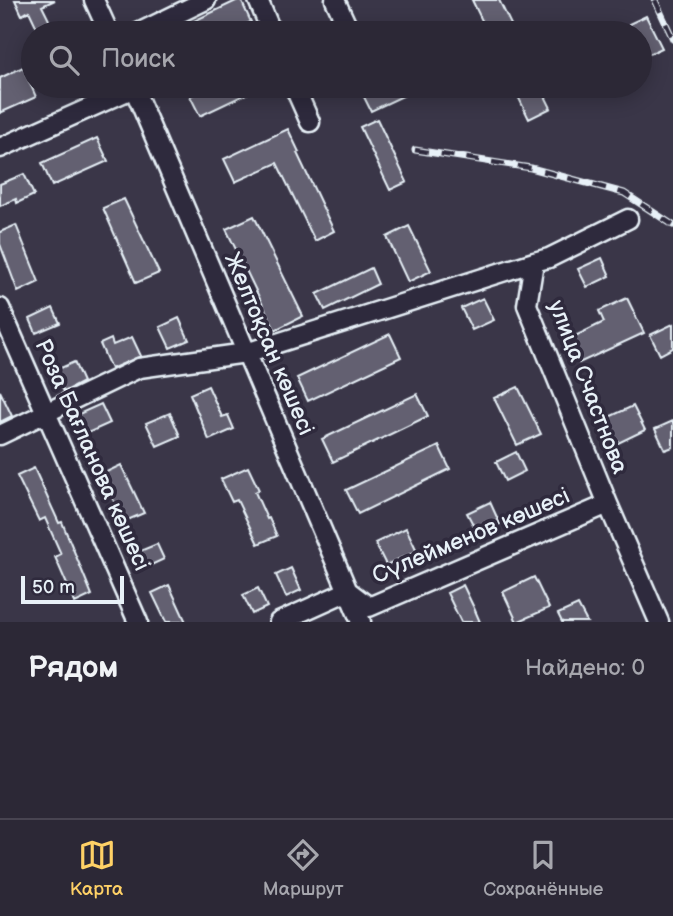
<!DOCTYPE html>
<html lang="ru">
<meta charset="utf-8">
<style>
:root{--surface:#2c2836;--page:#34303e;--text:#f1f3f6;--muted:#a6a6ad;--line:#484451;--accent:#ffd166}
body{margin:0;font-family:"Balsamiq Sans",sans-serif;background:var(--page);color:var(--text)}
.scale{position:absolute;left:21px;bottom:18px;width:103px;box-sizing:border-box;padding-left:7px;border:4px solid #e8f1f8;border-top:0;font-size:19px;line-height:24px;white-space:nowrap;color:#e8f1f8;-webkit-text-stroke:5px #2f2a3d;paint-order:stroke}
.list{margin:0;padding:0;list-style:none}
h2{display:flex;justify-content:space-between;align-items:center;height:91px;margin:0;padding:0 28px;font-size:30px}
h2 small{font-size:23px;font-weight:400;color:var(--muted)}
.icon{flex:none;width:38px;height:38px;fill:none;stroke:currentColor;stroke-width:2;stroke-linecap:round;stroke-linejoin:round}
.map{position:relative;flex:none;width:673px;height:622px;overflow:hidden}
.search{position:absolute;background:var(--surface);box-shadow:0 4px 18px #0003;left:21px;right:21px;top:21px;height:77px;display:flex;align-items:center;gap:18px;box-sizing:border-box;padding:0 24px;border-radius:38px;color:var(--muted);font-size:26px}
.sheet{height:196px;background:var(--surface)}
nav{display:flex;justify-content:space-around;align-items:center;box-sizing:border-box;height:98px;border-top:2px solid var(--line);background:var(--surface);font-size:19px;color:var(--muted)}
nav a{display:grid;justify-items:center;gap:4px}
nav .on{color:var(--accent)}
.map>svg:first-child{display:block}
.building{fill:#636171;stroke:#e8f1f8;stroke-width:2}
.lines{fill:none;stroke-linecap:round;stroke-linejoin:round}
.minor-casing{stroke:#e8f1f8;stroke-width:23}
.minor{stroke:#2f2a3d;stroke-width:18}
.rail-casing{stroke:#e8f1f8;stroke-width:7}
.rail{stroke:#2f2a3d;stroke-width:4.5;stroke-dasharray:13;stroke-linecap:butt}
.labels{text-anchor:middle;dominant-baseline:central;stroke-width:7;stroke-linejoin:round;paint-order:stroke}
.street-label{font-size:23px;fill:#e8f1f8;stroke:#2f2a3d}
</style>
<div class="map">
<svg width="673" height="622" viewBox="0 0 673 622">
<rect width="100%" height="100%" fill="#3a3648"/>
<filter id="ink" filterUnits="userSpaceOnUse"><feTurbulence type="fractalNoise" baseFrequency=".0143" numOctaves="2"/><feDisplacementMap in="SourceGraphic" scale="14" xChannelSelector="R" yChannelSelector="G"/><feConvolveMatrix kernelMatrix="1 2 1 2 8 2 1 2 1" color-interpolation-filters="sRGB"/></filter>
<g filter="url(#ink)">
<!-- building -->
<path class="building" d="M15,0H55L42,6L52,26L39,32L29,11L22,15Z
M238,0H241L251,22L227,33H169Z
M472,0H499L515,33H488Z
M646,16L662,48L645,56L640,46V33H634L629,24Z
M23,67L36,97L0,113V78Z
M211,86H263L200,116L190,96Z
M372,86H424L371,111L361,91Z
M513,86H540L551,108L529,119Z
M377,119L407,182L390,190L360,127Z
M288,129L299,152L297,153L334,231L315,241L277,163L235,182L224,159Z
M97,138L108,161L52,186L42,163Z
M24,174L34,195L17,203L16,199L0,206V184Z
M124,199L159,273L136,283L103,208Z
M254,216L303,316L275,330L226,229Z
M16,225L39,282L18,292L0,244V232Z
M409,226L431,271L408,282L387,237Z
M602,258L610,276L587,287L578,269Z
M371,268L378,284L325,310L317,294Z
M483,298L494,320L472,330L461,308Z
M627,298L644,333L579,363L567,340L604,322L599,311Z
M53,308L60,323L36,333L30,319Z
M179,318L189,340L170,348L160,327Z
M673,324V348L660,355L650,335Z
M390,334L401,357L308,401L297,378Z
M132,337L141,356L111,369L100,344L111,339L113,345Z
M74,362L83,382L64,392L54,371Z
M208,386L222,417L228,415L234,429L209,440L190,394Z
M518,387L541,434L517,445L494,398Z
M0,391L12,416L0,422Z
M417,394L428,416L333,462L322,439Z
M101,404L110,423L81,436L72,417Z
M633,406L645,430L610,447L598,422Z
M170,413L180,436L157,446L146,423Z
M673,421V447L665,450L655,429Z
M439,446L450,469L358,514L346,490Z
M516,452L525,471L505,481L496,462Z
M121,465L144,513L123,522L102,474Z
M248,467L259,490L255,492L267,519L269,518L277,536L258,544L237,500L232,502L221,479Z
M34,468L59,523L62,522L92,595L75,603L55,557L61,554L45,518L39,521L17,476Z
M490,502L500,524L478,534L467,513Z
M406,528L417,551L386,565L375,543Z
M157,544L164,559L147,567L140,551Z
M291,568L301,590L286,597L276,575Z
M534,577L549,608L517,622L503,592Z
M169,585L186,622H166L152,593Z
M463,585L474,608L480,622H461L447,593Z
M258,588L267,607L252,614L243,595Z
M578,605L587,622H562L558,614Z"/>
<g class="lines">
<!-- minor casing -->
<g class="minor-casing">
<path id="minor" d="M94,0L109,33
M258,0L272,33
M335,0L347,26
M138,33L206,0
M133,86L361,622
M294,86L310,122
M0,148L134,88
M628,219L549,258L534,262L527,305L608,504L659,622
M0,308L138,622
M0,435L139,368L246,353L534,262
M279,622L348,591L369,607L608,504"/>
</g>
<!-- minor -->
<use href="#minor" class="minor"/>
<!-- rail casing -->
<g class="rail-casing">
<path id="rail" d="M655,0L673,39
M415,150L531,168L624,193L673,225"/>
</g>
<!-- rail -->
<use href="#rail" class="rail"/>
</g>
</g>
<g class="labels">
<!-- street labels -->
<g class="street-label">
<text transform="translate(269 344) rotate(67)">Желтоқсан көшесі</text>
<text transform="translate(588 387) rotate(69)">улица Счастнова</text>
<text transform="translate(92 455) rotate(66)">Роза Бағланова көшесі</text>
<text transform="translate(471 536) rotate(-23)">Сүлейменов көшесі</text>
</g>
</g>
</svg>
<div class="scale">50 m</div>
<div class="search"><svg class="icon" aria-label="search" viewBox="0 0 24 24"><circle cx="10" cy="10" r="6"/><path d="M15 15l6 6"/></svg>Поиск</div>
</div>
<section class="sheet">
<h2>Рядом<small>Найдено: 0</small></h2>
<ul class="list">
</ul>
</section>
<nav>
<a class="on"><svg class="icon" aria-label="map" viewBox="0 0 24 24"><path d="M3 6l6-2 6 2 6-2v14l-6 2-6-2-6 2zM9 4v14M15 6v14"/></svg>Карта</a>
<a><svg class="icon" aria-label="directions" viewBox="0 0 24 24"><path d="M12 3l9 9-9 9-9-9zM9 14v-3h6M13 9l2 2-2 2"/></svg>Маршрут</a>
<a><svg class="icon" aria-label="saved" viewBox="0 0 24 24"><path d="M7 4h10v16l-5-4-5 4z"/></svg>Сохранённые</a>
</nav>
